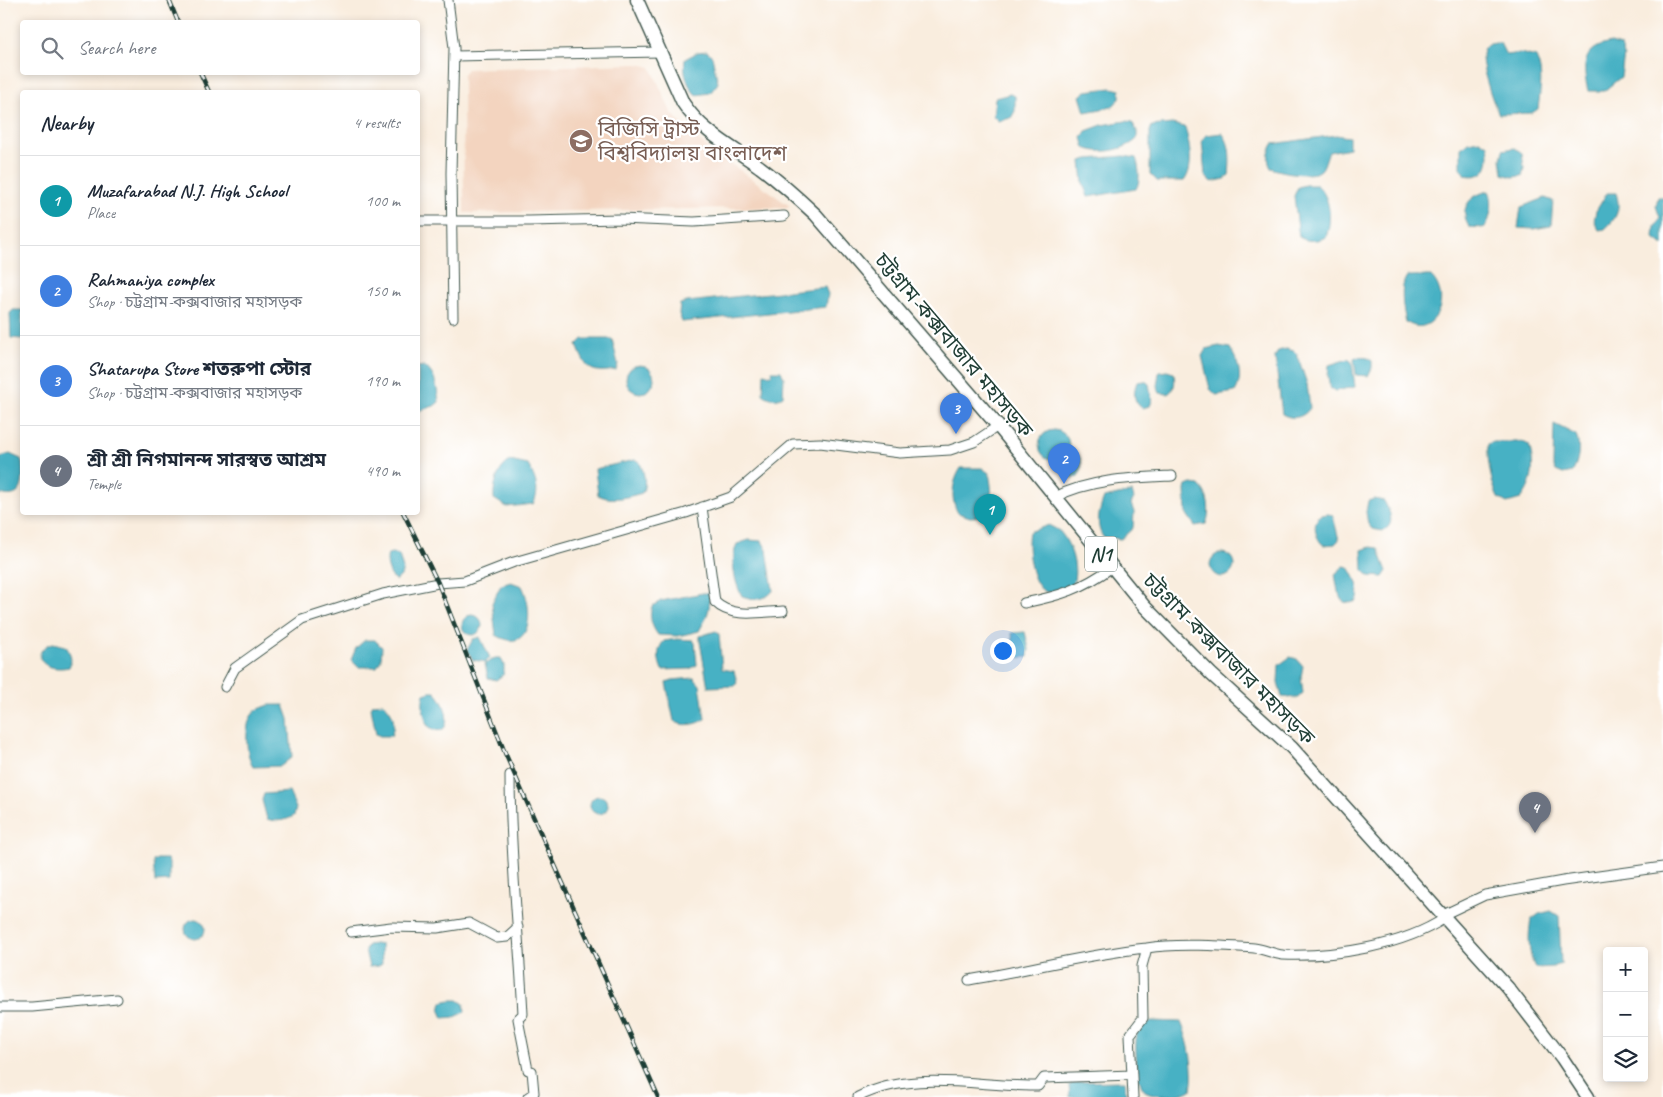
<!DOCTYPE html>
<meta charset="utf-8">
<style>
:root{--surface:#fff;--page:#f2f2f3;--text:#1f2937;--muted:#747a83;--line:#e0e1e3;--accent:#d1495b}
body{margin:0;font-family:Caveat,"Noto Sans Bengali",sans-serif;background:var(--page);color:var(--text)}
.controls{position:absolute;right:15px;bottom:15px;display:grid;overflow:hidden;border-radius:5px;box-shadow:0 2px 8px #0003}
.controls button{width:45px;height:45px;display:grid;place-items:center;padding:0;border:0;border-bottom:1px solid var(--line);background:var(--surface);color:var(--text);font:25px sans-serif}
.you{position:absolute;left:1002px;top:650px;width:18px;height:18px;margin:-12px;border:4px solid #fff;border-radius:50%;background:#1a73e8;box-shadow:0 0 0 8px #1a73e833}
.badge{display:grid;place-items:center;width:32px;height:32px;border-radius:50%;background:var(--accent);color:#fff;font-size:16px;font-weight:700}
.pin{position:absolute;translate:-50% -41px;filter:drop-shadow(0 1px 2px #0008)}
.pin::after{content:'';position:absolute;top:26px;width:18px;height:15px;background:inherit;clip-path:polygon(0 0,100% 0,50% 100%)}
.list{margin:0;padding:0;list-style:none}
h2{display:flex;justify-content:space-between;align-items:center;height:65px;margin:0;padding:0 20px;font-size:21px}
h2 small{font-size:16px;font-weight:400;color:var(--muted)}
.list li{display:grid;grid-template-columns:32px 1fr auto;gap:15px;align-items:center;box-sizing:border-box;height:90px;padding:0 20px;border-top:1px solid var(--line)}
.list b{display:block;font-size:19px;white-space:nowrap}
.list p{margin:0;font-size:16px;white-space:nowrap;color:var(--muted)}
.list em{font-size:16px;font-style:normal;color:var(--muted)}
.icon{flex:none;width:28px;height:28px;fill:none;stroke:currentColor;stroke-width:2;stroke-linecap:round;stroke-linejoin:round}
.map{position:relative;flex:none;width:1663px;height:1097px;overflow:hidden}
.search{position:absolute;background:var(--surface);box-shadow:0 2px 8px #0003;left:20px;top:20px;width:400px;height:55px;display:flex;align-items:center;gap:12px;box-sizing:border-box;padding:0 18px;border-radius:5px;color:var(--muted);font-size:19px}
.panel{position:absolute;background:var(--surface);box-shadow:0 2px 8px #0003;left:20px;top:90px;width:400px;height:425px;border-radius:5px}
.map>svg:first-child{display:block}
.built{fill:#f3d4bf}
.water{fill:#46b1c4;stroke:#32777c}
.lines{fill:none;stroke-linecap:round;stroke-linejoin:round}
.minor-casing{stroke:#40574e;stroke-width:11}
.highway-casing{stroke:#40574e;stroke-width:15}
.minor{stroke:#fff;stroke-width:9}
.highway{stroke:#fff;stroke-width:12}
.rail-casing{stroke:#1f3d34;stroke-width:4.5}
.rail{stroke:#fff;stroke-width:2.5;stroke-dasharray:8;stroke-linecap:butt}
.labels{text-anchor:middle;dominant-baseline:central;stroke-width:4.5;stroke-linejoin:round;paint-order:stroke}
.shield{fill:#fff;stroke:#627771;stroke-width:1}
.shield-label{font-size:20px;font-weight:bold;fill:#1f3d34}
.education-label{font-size:21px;fill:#785e54;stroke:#fff;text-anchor:start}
.street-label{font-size:21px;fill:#1f3d34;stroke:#fff}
</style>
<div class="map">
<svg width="1663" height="1097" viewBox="0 0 1663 1097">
<rect width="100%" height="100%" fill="#fff"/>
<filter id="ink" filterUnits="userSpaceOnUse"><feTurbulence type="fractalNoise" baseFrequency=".02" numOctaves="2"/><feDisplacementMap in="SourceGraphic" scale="10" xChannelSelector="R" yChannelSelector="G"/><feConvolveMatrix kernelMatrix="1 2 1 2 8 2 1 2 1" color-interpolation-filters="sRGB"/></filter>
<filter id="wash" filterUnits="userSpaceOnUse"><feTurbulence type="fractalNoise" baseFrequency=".0096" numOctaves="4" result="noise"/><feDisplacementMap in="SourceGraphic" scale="20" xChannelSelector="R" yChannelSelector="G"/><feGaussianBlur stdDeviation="1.12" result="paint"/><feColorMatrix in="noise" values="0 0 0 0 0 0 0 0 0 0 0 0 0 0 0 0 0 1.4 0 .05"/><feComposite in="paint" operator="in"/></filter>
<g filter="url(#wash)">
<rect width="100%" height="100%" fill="#f9edde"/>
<!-- built -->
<path class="built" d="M638,64L651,67L671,112L691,135L791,207L464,213L463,74L467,69Z"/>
<!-- water -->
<path class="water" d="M1496,43H1500L1506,55L1520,53L1536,57C1544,73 1540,92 1538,109L1532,113L1499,114C1493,104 1478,60 1483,50C1485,44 1491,44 1496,43Z
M1611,43L1621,46L1624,55L1621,77L1604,91H1588C1582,66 1582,48 1611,43Z
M707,51L712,56L718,83L710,93L696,95C687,86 683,71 685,59L698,52Z
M1112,88L1120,90V98L1112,107L1085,112L1080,96L1086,91Z
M1010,94L1015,96V111L1011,118L998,121L993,116L995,98Z
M1126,121L1132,122L1137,131V139C1126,150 1100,155 1085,148L1082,138L1086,131L1102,125Z
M1172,124L1185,127C1189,143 1195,167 1184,181H1157L1150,174V131L1152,126Z
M1222,133C1232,144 1230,162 1229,176L1225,179L1211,182L1205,176L1202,140L1206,135Z
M1336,135L1349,137V148L1329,152C1326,157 1325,166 1321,170C1313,178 1281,172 1271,168C1266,159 1269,152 1273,144Z
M1479,140L1488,145C1491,162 1488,180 1465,175L1461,169V148L1468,142Z
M1515,148L1522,153L1524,168L1522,176L1512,177L1503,174L1501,159L1503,150Z
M1124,156L1136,158C1139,166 1141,181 1136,189L1088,197L1083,183L1081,161L1088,159Z
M1305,185H1317C1331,197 1332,221 1326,237C1318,241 1307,242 1299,237L1294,196L1298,187Z
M1489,191C1494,199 1491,222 1484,228L1469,227C1458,208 1470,195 1489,191Z
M1607,193H1616C1621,209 1617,218 1605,229L1599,230L1594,220L1596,211Z
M1658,197H1663V245L1654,238L1655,227L1660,218L1656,206Z
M1545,198L1553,201L1551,226L1533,229L1518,228L1521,207Z
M1407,276H1431C1454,299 1432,340 1406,322C1403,310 1399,286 1407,276Z
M825,287L828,294L826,307L682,322L679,314L680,304L687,302Z
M13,310H22V339L11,338L10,313Z
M583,339H612L618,364L616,370C589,374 586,369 577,345Z
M1219,346L1230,348C1238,362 1244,377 1235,392L1216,395L1210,389L1202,356L1206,349Z
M1286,349L1294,351L1297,354L1307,384L1310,408C1303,418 1293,420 1282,414L1275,357L1278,351Z
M1359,357L1368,358L1372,361V368L1368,376L1356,375L1354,359Z
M1348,359L1352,362L1355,387L1335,391L1330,388L1328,376L1329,365Z
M626 379a14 14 0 1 1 28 0a14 14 0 1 1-28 0Z
M424,366C436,374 437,388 439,402L434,406L418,411V367Z
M772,371H781L784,378L783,396C777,400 769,399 763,394L764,373L771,375Z
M1167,371L1174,373C1175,382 1176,388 1168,394L1160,393L1157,386L1159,372Z
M1145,381L1149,384L1152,401L1150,406L1142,408C1133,402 1133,392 1137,382Z
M1554,424L1576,435C1581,448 1578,460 1573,472L1563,474L1556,471L1553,465Z
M1039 445a15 15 0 1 1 30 0a15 15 0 1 1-30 0Z
M1492,442H1523L1529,445C1535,464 1534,483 1521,499L1507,503L1498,498C1491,481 1487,462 1488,444Z
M10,454L21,459L22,462C23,480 26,501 0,494V457Z
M1073,454H1078C1083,462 1083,470 1077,477L1072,478L1066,475L1061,467L1065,456Z
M634,460L639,461C644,471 647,484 642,493C627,497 612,502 598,495L595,469Z
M510,461L528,465C535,477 541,491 533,504L507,507L494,499C493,485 498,468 510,461Z
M961,468H982L989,473C992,489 994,502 984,516L970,517L958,513C950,499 952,482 961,468Z
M1192,484L1199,485C1209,494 1211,512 1206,524L1195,526L1186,513L1185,490L1186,486Z
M1132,492L1134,498L1131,504L1134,512L1133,528L1121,539L1103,537C1095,525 1099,511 1104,498Z
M1374,499L1384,501C1390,512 1396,524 1383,531L1372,529L1368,524L1366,512L1368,501Z
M1329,514L1333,516L1339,540L1335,544L1323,545C1315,537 1312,524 1320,515Z
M1049,525C1053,528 1060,530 1062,534C1072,547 1078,569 1073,584C1066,588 1052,596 1044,591C1030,583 1026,546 1029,532Z
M749,540L762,541L767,550L773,591C764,601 755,600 742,596C734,582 730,559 737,544Z
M1370,547L1378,548L1387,571L1383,577L1369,576L1363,570L1362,550Z
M1210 565a12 12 0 1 1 24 0a12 12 0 1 1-24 0Z
M392,553L399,555L403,569L401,576L396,581C389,576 385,562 388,554Z
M1344,566L1349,567C1355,577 1362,589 1357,601L1350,603L1344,602L1338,592L1335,574Z
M511,582L522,586C534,609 532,656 496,635L492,603L501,585Z
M703,593H709C711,610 707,617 699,631L678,636L658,635C651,626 649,616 652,606L661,601Z
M462 625a10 10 0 1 1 20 0a10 10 0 1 1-20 0Z
M716,631L719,634L722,669L734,671L737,682L735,686L708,687L700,642V636Z
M1025,632L1029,649L1028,657L1015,658L1012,633Z
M480,637L490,658L486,662L473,660L467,650L473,639Z
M677,639L693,640L695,643L697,665L690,669L662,670C658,660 656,650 664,641Z
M365,640H375L382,647L381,660L377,667H358L351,660L356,648Z
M53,643L66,646C70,653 73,660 69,667C40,673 29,651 53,643Z
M1290,657L1297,659L1303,666L1301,677L1303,693L1298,698L1282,697L1278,682L1279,665Z
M495,658H501L504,665V674L496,680L488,678L485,664Z
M694,678L700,685L705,719C698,725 682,727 674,721L666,683L672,680Z
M430,692H435C453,710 450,744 427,725C424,714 421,705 424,694Z
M383,703C394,712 396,723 391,736H380L376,734L371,708L373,704Z
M269,705H284L289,719L292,757L281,766L253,767C246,757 244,725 252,715C256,709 262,708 269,705Z
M289,792L296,808L294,816C285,821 276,822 267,819L262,800L264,794Z
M590 805a9 9 0 1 1 18 0a9 9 0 1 1-18 0Z
M157,859H167L169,863V881L155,882L153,861Z
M1551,911L1559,916L1561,964L1553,967L1535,968C1528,953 1528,935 1531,920L1539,914Z
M185 929a10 10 0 1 1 20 0a10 10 0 1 1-20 0Z
M375,944L381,945L382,964L379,966L369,967L365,950L368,945Z
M450,1000H458L464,1004L465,1012L455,1017L443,1018L440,1011L442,1002Z
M1151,1021L1181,1022C1189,1040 1195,1070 1191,1090C1181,1097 1155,1097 1145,1091C1137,1086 1134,1043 1137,1034C1140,1027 1145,1025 1151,1021Z
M1121,1081H1125L1126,1097H1070L1069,1085L1078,1082Z"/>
</g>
<g filter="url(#ink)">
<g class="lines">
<!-- minor casing -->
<g class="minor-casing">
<path id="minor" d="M448,0L454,48L451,173L453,318
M454,56L661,52
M418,221H529L620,219L694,222L784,216
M1055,497C1091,479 1132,478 1172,476
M702,507L715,602C732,619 760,612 783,611
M1024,603C1059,596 1083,589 1112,567
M225,687L235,668L302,620L383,594L438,583L465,581L514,562L686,513L731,497L793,444L820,443L900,453L950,450L974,442L998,426
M510,775C510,855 519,934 523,1014L518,1019L528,1070L532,1071L534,1093L528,1097
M1443,915L1485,895L1563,881L1663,867
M351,932L391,927L437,928L469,923L497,938L507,937L518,927
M969,980C1029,970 1086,954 1147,948
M0,1007H32L117,999
M858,1097C912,1069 979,1087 1038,1086L1044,1078L1132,1075
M1133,1097L1130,1035L1143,1018L1142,966L1147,948C1177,943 1222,946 1254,948C1264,949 1273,954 1283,955C1334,957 1403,946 1445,918"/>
</g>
<!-- highway casing -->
<g class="highway-casing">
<path id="highway" d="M637,0L683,103C702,132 732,147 760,167C780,182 798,198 816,215L998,426L1144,606L1211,674L1292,748L1508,988L1562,1058L1588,1097"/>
</g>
<!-- minor -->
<use href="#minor" class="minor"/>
<!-- highway -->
<use href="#highway" class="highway"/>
<!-- rail casing -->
<g class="rail-casing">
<path id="rail" d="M169,0L178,22
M200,72L209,92
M403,512L438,583L505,753L658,1097"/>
</g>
<!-- rail -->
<use href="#rail" class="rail"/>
</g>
</g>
<!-- icons -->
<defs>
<g id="university-disc" transform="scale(1.25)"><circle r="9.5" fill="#8d6e63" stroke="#fff"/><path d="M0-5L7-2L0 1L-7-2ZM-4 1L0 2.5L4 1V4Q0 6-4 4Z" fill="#fff"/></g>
</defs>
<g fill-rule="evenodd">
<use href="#university-disc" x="581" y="141"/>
</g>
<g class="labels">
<!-- shield labels -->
<rect class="shield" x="1085" y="536.5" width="32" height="35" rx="4"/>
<g class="shield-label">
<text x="1101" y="554">N1</text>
</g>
<!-- education labels -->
<g class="education-label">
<text x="598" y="129">বিজিসি ট্রাস্ট<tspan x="598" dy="24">বিশ্ববিদ্যালয় বাংলাদেশ</tspan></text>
</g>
<!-- street labels -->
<g class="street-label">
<text transform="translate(954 345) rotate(50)">চট্টগ্রাম-কক্সবাজার মহাসড়ক</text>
<text transform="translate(1229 659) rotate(45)">চট্টগ্রাম-কক্সবাজার মহাসড়ক</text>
</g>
</g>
</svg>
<div class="controls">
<button>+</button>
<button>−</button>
<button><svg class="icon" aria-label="layers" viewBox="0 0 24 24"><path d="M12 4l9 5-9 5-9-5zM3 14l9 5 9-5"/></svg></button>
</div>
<div class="you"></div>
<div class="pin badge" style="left:990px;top:535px;background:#0f9aa8">1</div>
<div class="pin badge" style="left:1064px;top:484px;background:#3f7fe0">2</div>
<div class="pin badge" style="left:956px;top:434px;background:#3f7fe0">3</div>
<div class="pin badge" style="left:1535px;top:833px;background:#6b7280">4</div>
<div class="search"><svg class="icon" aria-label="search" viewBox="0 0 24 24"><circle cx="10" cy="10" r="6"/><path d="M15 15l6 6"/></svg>Search here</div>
<section class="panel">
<h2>Nearby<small>4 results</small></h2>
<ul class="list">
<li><span class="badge" style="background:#0f9aa8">1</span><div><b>Muzafarabad N.J. High School</b><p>Place</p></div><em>100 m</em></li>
<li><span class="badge" style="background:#3f7fe0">2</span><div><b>Rahmaniya complex</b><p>Shop · চট্টগ্রাম-কক্সবাজার মহাসড়ক</p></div><em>150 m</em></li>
<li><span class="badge" style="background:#3f7fe0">3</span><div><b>Shatarupa Store শতরুপা স্টোর</b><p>Shop · চট্টগ্রাম-কক্সবাজার মহাসড়ক</p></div><em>190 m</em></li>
<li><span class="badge" style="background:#6b7280">4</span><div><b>শ্রী শ্রী নিগমানন্দ সারস্বত আশ্রম</b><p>Temple</p></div><em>490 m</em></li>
</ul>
</section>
</div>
